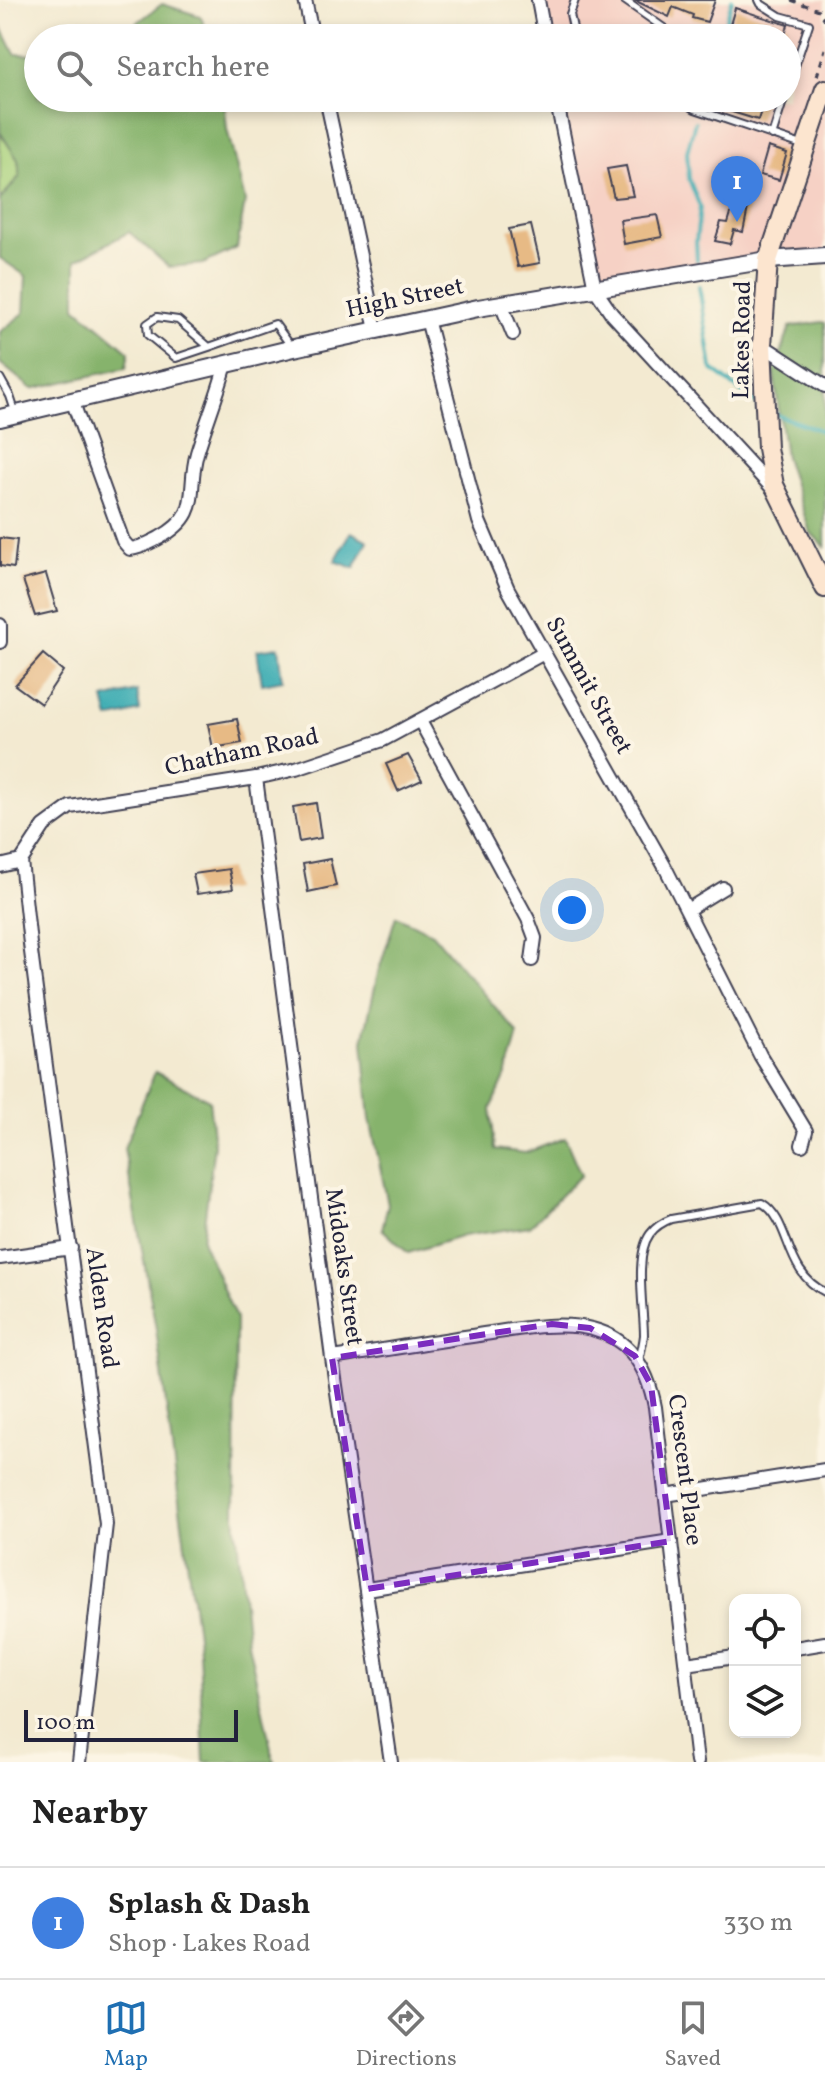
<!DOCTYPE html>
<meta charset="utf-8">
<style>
:root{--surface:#fff;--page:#f6f6f6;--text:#222;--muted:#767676;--line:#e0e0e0;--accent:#1f6fb2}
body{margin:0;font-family:Vollkorn,serif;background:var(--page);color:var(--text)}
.controls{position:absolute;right:24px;bottom:24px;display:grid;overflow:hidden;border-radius:16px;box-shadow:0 4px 12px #0003}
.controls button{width:72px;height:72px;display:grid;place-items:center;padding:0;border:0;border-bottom:2px solid var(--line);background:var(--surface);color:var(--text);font:40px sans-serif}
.scale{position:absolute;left:24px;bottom:20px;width:214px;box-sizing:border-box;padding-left:8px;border:4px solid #22223b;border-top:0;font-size:22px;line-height:28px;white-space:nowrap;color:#22223b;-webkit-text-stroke:6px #fcf5e5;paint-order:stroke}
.you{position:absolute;left:572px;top:910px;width:28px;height:28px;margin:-20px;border:6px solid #fff;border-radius:50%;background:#1a73e8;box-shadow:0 0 0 12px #1a73e833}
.badge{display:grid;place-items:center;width:52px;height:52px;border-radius:50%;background:var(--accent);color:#fff;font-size:26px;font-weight:700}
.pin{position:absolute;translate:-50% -66px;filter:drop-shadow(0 2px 4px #0008)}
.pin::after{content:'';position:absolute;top:42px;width:28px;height:24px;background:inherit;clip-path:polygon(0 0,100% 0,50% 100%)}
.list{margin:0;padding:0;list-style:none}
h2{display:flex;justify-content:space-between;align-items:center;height:104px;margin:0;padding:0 32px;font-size:34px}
h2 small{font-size:26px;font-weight:400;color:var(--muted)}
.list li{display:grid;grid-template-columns:52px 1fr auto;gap:24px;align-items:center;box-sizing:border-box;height:112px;padding:0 32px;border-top:2px solid var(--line)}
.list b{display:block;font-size:30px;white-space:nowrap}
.list p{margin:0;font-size:26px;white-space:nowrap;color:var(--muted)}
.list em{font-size:26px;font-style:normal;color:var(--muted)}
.icon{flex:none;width:44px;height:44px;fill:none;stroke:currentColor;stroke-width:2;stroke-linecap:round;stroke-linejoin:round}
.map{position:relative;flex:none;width:825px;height:1762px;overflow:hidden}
.search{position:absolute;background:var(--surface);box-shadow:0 4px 12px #0003;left:24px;right:24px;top:24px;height:88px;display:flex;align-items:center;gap:20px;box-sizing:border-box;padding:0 28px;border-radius:44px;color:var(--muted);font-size:30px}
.sheet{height:216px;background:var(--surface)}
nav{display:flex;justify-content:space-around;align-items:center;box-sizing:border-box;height:112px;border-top:2px solid var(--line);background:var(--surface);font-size:22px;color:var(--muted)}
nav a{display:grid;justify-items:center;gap:4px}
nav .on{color:var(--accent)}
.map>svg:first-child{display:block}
.built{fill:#f6d1c5}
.green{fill:#a9d17c;stroke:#667a5c;stroke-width:2}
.forest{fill:#86b36c;stroke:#546a54;stroke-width:2}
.water{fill:#3aacb2;stroke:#2e6776;stroke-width:2}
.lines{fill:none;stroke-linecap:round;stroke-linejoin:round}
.stream{stroke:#3aacb2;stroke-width:4}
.building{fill:#e7ba85}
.service-casing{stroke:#414052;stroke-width:10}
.minor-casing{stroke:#414052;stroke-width:16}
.tertiary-casing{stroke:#414052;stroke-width:20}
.secondary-casing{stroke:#414052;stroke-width:22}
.path{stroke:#414052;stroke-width:3;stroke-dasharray:6 6;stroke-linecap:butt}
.service{stroke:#fff;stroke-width:6}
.minor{stroke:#fff;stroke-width:12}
.tertiary{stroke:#fff;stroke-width:16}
.secondary{stroke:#fce5cf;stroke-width:18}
.marked{fill:#7b2cbf;fill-opacity:0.2;stroke:#7b2cbf;stroke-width:6;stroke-dasharray:16 10;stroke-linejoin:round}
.labels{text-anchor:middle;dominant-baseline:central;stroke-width:8;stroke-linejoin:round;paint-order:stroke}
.street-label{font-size:24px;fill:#22223b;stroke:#fcf5e5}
</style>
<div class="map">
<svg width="825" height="1762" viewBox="0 0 825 1762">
<rect width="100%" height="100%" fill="#fcf5e5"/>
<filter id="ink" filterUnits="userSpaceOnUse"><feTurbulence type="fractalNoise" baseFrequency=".0125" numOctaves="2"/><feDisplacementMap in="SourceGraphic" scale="16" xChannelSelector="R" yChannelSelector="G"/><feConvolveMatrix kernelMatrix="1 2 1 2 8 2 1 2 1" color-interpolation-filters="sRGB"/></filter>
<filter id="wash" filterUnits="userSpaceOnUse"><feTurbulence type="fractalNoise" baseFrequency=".006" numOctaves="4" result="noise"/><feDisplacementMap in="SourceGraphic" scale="32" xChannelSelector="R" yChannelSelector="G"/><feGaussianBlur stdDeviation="1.8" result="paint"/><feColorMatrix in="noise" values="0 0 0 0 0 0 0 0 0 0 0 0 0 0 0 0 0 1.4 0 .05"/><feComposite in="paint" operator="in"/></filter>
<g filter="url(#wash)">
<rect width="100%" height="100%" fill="#f3ead1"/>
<!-- built -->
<path class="built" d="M538,0H825V256L595,289L556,98H787V38H545Z"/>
<!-- green -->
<path class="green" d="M0,132L18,160L20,176L0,200Z"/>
<!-- forest -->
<path class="forest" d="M162,4L200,16L211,38H117Z
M0,24L15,54L38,55V98H224L227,129L245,201L237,248L203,264L169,267L129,232L76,260V307L129,352L126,368L32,389L0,363V332L24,313L26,276L0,258V200L20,176L18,160L0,132Z
M822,322L825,323V547L810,532L785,457L774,374L790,327Z
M396,916L432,933L518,1034L507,1073L491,1109L495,1149L525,1153L565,1138L581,1175L530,1226L463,1236L408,1253L382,1229L388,1204L370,1119L363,1041L378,973Z
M155,1072L209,1100L214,1145L202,1240L236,1319L235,1517L248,1642L274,1762H204L199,1650L156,1329L124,1148Z"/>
<!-- water -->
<path class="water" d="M351,532L368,541L354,568L335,561Z
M279,647L283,680L262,684L257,650Z
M137,691L140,711L109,719L104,699Z"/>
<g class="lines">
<!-- stream -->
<path class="stream" d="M721,38L732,0
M695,122L687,152L689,179L700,207L696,242L697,260
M699,286L712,369L760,406
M771,413L825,432"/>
</g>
<g id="blocks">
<!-- building -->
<path class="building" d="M634,0H715L707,22L692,18L693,15L673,7L669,17Z
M735,8L788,25L784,38H726Z
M697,98H765L758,120L696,101Z
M768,147L787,153L779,180L760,175Z
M626,166L633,196L614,198L607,169Z
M735,200L749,203L743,232L734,230L730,244L715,241L721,222L728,223Z
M657,215L662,237L624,244L620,220Z
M531,225L540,263L518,267L509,229Z
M0,538L17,540L14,568L0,566Z
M46,574L57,611L35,616L23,580Z
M43,654L63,671L41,704L15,685Z
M237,719L242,743L213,748L208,724Z
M408,755L422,780L398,791L386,764Z
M316,803L321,838L299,842L293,807Z
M330,859L336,886L308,892L303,864Z
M229,869L233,889L197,894L193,874Z"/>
</g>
</g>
<g filter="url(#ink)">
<use href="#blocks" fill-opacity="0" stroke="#414052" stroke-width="2"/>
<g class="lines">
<!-- service casing -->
<g class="service-casing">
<path id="service" d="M575,0L570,14L575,38
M624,0L668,31L637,38
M759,0L761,4L780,16L809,24L787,90
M677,98L695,109L802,145
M772,136L784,98
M157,317L178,320L209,347L176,358L148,335L147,324Z
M209,347L275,324L291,346
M0,378L10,396L15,411
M639,1360C641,1352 643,1344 644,1335C644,1308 634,1256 650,1234C656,1226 663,1222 671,1219L762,1203C792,1221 783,1272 825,1292"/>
</g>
<!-- minor casing -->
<g class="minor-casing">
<path id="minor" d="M305,0L313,38
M538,0L545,38
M326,98L376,330
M556,98L595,289L612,314L774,490
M501,304L513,334
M427,319L479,521L508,589L665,867L760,1055L806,1131L802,1145
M762,345L825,386
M72,400L123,541L130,549C141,548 149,543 159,538C204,513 186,492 197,453C206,423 218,394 226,364
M0,625V642
M420,721L528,919L535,938L532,960
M256,778L332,1358L391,1762
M21,861L30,944L106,1524L79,1762
M0,866L21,861L44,826L70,807L256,778L296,769L383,740L544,653
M687,910L723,888
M0,1258L71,1248
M332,1358C379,1351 426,1342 472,1336C551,1324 635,1302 655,1407L697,1762
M665,1495L825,1470
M367,1589L671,1541
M795,1648L825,1643
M686,1664L735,1657"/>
</g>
<!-- tertiary casing -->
<g class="tertiary-casing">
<path id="tertiary" d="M0,418L294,348L478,308L768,260L825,256"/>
</g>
<!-- secondary casing -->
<g class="secondary-casing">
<path id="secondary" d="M825,89L768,260L762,345L767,448L774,485L825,588"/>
</g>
<!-- path -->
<path class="path" d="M791,0L819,10L825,20
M817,76L825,49"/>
<!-- service -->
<use href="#service" class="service"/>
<!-- minor -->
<use href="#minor" class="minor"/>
<!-- tertiary -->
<use href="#tertiary" class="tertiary"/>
<!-- secondary -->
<use href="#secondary" class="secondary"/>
</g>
</g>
<!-- marked area -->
<path class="marked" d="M552,1324L590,1328L635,1356L651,1385L671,1541L367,1589L332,1358Z"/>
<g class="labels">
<!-- street labels -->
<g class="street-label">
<text transform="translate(405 299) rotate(-12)">High Street</text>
<text transform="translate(743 340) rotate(-89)">Lakes Road</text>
<text transform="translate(588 686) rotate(61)">Summit Street</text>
<text transform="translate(242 753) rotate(-12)">Chatham Road</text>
<text transform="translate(343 1267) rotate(82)">Midoaks Street</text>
<text transform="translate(101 1308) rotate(82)">Alden Road</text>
<text transform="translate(684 1470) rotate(83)">Crescent Place</text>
</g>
</g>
</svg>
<div class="controls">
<button><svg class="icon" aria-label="locate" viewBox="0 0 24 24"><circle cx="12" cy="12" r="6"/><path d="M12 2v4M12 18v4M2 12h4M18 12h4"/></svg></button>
<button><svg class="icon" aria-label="layers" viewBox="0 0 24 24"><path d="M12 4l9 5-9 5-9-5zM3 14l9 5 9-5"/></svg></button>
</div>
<div class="scale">100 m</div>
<div class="you"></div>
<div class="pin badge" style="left:737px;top:222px;background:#3f7fe0">1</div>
<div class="search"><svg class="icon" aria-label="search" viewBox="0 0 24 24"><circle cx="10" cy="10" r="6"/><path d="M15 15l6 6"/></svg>Search here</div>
</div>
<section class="sheet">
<h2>Nearby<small></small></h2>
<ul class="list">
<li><span class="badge" style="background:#3f7fe0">1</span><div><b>Splash &amp; Dash</b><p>Shop · Lakes Road</p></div><em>330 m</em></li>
</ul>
</section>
<nav>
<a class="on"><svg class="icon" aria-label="map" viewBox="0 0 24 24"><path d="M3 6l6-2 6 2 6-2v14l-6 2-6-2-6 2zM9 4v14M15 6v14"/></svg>Map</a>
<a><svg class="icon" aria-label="directions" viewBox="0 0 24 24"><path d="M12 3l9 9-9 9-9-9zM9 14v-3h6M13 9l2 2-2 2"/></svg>Directions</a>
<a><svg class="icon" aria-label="saved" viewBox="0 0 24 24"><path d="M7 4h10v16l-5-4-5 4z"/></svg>Saved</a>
</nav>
